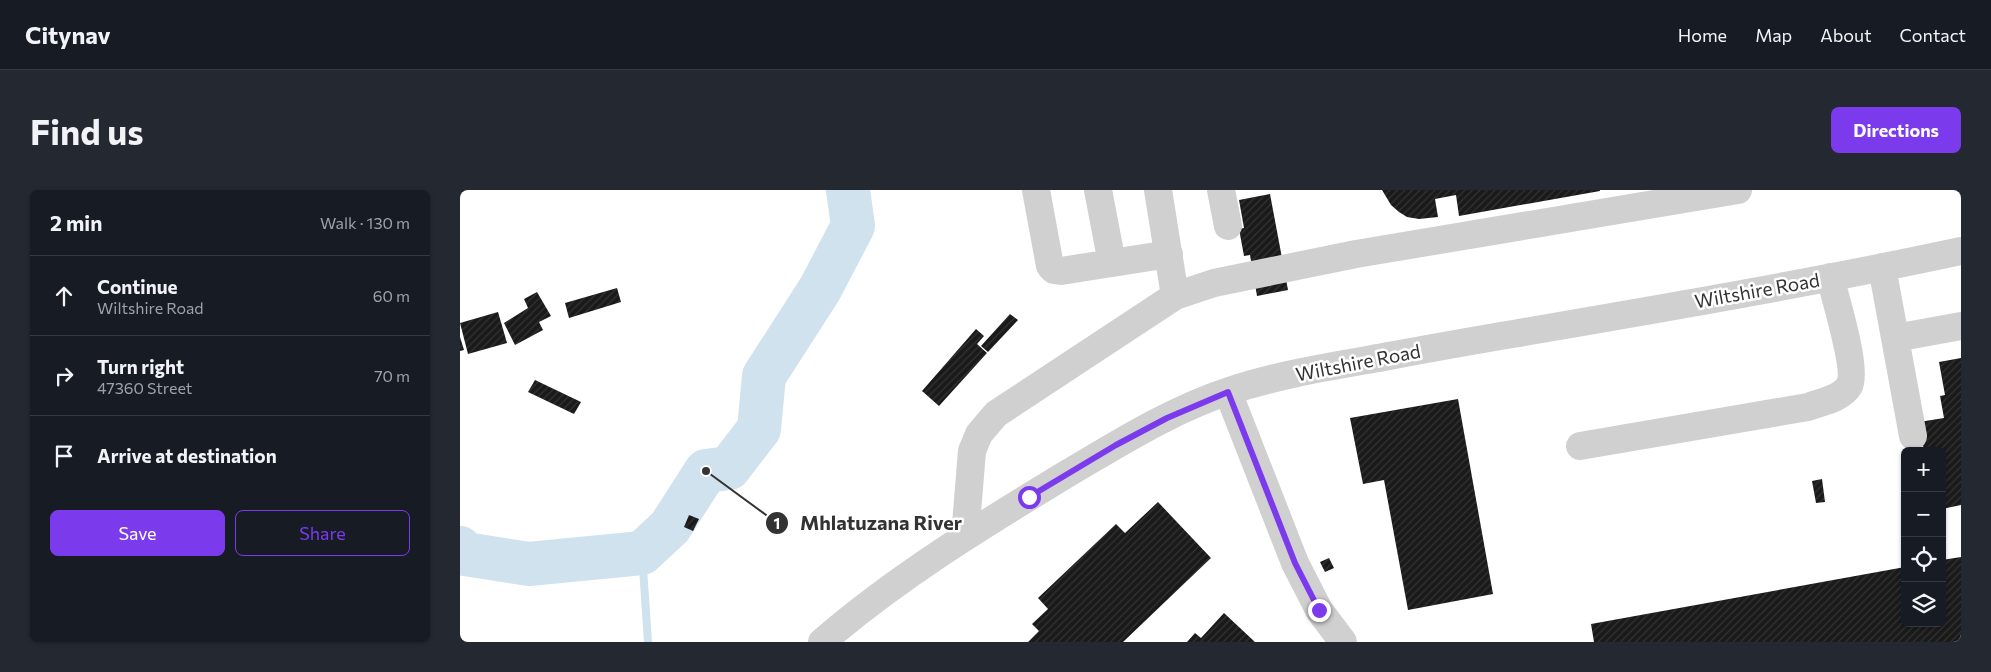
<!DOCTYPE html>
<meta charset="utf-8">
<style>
:root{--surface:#171b24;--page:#242831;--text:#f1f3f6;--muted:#9ea1a6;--line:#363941;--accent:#7c3aed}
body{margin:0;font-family:Commissioner,sans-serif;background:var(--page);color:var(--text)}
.controls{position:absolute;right:15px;bottom:15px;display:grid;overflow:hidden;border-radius:8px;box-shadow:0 1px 4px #0004}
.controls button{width:45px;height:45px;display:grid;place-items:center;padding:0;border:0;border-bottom:1px solid var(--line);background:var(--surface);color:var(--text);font:25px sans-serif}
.stop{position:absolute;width:15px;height:15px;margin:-11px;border:4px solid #7c3aed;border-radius:50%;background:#fff}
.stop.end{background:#7c3aed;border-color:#fff;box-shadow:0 1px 5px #0008}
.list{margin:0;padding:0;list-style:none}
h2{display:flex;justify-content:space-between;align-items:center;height:65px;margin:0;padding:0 20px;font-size:21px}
h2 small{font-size:16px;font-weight:400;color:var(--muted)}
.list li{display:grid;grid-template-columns:32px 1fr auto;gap:15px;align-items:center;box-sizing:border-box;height:80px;padding:0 20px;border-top:1px solid var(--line)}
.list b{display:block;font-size:19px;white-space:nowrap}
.list p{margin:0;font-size:16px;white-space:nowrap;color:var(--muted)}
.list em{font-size:16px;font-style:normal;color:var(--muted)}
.actions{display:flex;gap:10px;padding:15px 20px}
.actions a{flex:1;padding:11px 0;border:1px solid var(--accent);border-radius:8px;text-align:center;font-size:18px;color:var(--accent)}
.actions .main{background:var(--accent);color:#fff}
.icon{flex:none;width:28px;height:28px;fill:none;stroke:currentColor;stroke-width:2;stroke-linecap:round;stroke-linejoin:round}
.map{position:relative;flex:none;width:1501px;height:452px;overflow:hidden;border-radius:8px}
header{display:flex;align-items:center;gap:30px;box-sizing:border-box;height:70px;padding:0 25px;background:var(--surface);border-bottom:1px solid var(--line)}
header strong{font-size:24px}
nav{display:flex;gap:28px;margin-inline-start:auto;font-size:18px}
.intro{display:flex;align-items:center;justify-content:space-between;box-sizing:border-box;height:120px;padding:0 30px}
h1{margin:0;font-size:35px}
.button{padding:12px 22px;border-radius:8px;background:var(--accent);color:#fff;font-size:18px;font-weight:700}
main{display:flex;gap:30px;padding:0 30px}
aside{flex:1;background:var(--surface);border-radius:8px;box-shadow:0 1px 4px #0004}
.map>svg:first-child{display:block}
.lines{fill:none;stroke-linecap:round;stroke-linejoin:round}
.stream{stroke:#cfe2ee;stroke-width:8}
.river{stroke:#cfe2ee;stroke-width:44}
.building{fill:url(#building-hatch)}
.minor{stroke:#d0d0d0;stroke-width:28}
.route{stroke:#7c3aed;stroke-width:6}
.labels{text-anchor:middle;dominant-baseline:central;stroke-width:5;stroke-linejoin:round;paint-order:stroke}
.street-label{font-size:19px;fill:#333;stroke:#fff}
.leader{fill:none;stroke:#333;stroke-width:2}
.callout-dot{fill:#333;stroke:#fff;stroke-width:2}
.mark-label{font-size:15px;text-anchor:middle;font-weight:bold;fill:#fff}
.callout-label{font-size:20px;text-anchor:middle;font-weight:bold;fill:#333;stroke:#fff;stroke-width:5;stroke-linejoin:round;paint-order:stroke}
</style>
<header>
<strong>Citynav</strong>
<nav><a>Home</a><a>Map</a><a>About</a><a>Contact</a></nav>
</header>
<div class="intro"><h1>Find us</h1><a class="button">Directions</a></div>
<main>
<aside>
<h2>2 min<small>Walk · 130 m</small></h2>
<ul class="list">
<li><svg class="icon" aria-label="ahead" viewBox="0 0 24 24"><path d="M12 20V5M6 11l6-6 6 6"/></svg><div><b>Continue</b><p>Wiltshire Road</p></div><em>60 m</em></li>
<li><svg class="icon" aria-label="right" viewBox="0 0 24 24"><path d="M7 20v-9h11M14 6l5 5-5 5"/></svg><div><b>Turn right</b><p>47360 Street</p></div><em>70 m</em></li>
<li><svg class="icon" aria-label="arrive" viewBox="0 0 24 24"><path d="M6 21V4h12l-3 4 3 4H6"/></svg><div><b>Arrive at destination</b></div></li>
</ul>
<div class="actions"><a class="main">Save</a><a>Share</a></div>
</aside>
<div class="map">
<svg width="1501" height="452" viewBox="0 0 1501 452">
<defs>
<pattern id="building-hatch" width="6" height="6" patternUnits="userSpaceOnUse" patternTransform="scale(1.25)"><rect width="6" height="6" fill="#1a1a1a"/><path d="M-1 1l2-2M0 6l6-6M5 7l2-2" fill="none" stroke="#333"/></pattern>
</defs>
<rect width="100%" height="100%" fill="#fff"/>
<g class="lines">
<!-- stream -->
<path class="stream" d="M182,363L188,452"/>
<!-- river -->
<path class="river" d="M0,358L5,364L69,374L182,363L210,337L246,281L269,278L299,239L304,186L360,99L393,36L388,0"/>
</g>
<!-- building -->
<path class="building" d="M922,0H1140V1L999,26L996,5L975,9L978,27L959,29L947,27L939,22L931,15Z
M810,4L828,100L797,106L790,65L784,66L779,39L784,38L779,10Z
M157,98L161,112L109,128L105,113Z
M77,102L91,126L79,132L83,140L55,155L44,133L68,118L64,109Z
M38,122L47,153L8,164L0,133Z
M550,124L558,130L528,162L521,156Z
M516,139L524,146L517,154L527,163L479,216L462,201Z
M0,147L4,160L0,161Z
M1501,168V315L1482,319V261H1464L1459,232L1484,228L1480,206L1485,205L1479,172Z
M75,190L121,212L114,224L68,202Z
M998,209L1033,404L948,420L924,290L903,294L890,228Z
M1362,289L1365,312L1356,313L1352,291Z
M698,312L751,368L663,452H568L579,441L572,434L588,419L578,408L656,334L665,343Z
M229,325L239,329L233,341L224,337Z
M1501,367V452H1134L1131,434L1445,377V433H1482V370Z
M869,368L874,378L865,382L860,372Z
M764,423L795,452H727L735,443L741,448Z"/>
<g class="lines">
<!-- minor -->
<path class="minor" d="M576,0L590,76L594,80L601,81L709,64
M638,0L652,73
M698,0L715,106
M761,0L768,36
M1422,77L1453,246
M1435,148L1501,136
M768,202L835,373L859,420L883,452
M1120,256L1348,217C1361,212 1381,209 1389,196C1398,181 1375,107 1370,87
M505,347L512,261L519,244L536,224L715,106L754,93L896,64L1278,0
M362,452C436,388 521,336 605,285C658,254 711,220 769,201C814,186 861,178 907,170C956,161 1004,152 1053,144C1203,118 1352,93 1501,61"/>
</g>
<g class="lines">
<!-- route -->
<path class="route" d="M569,307L656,255L707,228L768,202L835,373L859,420"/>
</g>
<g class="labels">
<!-- street labels -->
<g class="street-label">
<text transform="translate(1297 100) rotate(-10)">Wiltshire Road</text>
<text transform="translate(898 172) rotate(-11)">Wiltshire Road</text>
</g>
</g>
<!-- callouts -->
<path class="leader" d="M246 281L317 333"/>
<g class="callout-dot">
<circle cx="246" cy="281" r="5"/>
<circle cx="317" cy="333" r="12"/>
</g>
<g class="mark-label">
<text x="317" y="339">1</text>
</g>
<g class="callout-label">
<text x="421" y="340">Mhlatuzana River</text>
</g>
</svg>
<div class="controls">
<button>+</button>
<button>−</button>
<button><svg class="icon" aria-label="locate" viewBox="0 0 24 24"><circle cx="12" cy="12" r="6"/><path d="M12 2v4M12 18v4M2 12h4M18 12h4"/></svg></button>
<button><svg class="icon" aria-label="layers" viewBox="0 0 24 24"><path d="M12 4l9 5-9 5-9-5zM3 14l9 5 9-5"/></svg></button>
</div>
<div class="stop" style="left:569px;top:307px"></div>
<div class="stop end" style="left:859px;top:420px"></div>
</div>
</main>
